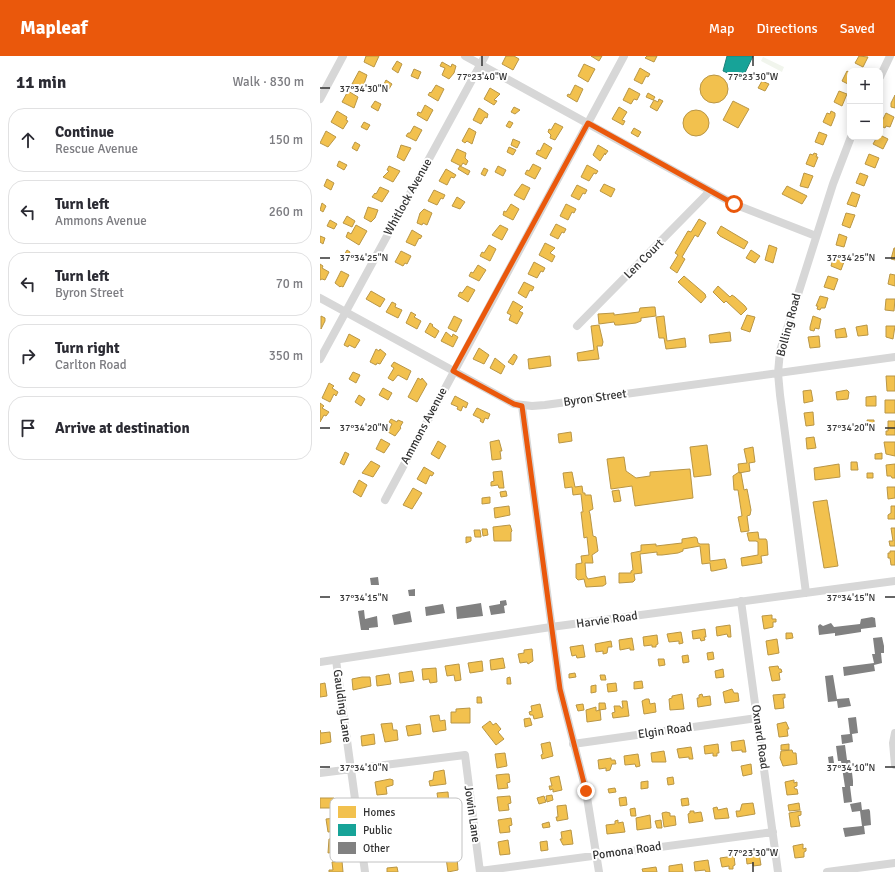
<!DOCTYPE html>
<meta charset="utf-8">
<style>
:root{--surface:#fff;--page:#f2f2f3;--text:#2b2b33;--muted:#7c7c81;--line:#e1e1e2;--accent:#ea580c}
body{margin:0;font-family:Signika,sans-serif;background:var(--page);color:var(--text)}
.controls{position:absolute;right:12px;top:12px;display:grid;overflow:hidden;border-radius:8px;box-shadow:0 2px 10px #0003}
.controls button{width:36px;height:36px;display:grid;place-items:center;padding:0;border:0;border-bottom:1px solid var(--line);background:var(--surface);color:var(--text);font:20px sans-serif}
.stop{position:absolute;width:12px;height:12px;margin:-9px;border:3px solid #ea580c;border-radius:50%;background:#fff}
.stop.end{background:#ea580c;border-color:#fff;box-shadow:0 1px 4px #0008}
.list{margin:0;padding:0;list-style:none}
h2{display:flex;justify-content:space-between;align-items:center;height:52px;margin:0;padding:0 16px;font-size:17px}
h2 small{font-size:13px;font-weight:400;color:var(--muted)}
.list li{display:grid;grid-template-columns:26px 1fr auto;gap:12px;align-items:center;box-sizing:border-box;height:64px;margin:0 8px 8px;padding:0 8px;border:1px solid var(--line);border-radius:16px}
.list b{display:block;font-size:15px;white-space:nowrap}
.list p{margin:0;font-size:13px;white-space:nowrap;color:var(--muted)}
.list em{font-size:13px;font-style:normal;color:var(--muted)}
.icon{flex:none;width:22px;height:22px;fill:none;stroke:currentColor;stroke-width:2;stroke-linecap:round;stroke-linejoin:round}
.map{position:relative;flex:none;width:575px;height:816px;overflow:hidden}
header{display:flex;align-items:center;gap:24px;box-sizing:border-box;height:56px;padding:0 20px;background:var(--accent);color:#fff}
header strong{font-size:19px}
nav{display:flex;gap:22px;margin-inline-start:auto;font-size:14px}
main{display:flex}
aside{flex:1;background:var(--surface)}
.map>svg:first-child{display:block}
.green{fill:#f1f5ed}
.homes{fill:#f2c14e;stroke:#b99646}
.public{fill:#17a398;stroke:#1f817a}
.building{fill:#818181}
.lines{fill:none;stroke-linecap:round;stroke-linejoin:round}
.minor{stroke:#d7d7d7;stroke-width:8}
.route{stroke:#ea580c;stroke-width:5}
.ticks{fill:none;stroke:#333;stroke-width:1.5}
.labels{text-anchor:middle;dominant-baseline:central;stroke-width:4;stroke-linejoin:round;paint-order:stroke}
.street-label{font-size:12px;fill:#333;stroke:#fff}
.key{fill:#fff;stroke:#c2c2c2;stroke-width:1}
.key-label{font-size:11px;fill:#333}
.ticks-label{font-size:10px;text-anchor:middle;fill:#333;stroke:#fff;stroke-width:4;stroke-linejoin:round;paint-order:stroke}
</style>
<header>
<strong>Mapleaf</strong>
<nav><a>Map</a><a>Directions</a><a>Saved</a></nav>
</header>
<main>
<aside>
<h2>11 min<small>Walk · 830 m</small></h2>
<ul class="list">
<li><svg class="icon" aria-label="ahead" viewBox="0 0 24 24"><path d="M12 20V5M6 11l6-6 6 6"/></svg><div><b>Continue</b><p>Rescue Avenue</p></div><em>150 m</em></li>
<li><svg class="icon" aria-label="left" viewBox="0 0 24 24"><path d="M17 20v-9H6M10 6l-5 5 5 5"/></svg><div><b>Turn left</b><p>Ammons Avenue</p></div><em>260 m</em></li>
<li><svg class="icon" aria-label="left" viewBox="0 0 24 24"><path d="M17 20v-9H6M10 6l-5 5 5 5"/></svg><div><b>Turn left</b><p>Byron Street</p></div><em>70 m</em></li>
<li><svg class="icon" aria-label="right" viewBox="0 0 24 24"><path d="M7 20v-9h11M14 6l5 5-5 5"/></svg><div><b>Turn right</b><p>Carlton Road</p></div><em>350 m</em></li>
<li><svg class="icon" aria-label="arrive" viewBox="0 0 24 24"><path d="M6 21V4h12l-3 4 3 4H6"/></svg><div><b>Arrive at destination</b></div></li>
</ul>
</aside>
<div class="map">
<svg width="575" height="816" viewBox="0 0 575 816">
<rect width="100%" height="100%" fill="#fff"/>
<!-- green -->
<path class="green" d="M443,1L464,11L462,16L441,5Z"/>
<!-- homes -->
<path class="homes" d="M46,0H59L54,11L44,6Z
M186,0H194L199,3L193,14L182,8Z
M271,0H282L279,5Z
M327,0H337L334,6L325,2Z
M539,0L548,1L543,11L535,7Z
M77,5L82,8L78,17L72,13Z
M122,6L131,11L132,8L136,10L134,17L129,23L122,19L125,12L120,10Z
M264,8L275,13L268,26L258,20Z
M320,12L330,18L328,21L326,20L322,28L314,24Z
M94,13L101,16L98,23L91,20Z
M39,15L47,19L43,31L32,28Z
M527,15L530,17V29L522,25Z
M380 33a14 14 0 1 1 28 0a14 14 0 1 1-28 0Z
M66,24L72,28L69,33L63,30Z
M442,25L449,28L445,35L438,32Z
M116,29L124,33L118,45L108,39L110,36L111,37Z
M255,29L263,33L257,46L247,40L248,38L250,39Z
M170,32L180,38L174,44L177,45L174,49L164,43Z
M309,32L320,38L317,44L314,43L311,48L303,44Z
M28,35L38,41L34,52L22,46Z
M519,35L527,38L522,50L514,46Z
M328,37L335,41L333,44L326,41Z
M575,39V52L571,51V47Z
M339,43L343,45L337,55L330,51L334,44L338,46Z
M55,45L61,48L58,55L51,51Z
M413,45L429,53L418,72L403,64Z
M105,49L113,54L107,65L97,59L98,56L101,57Z
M194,51L200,54L195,58L191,56Z
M299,51L307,56L302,64L305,65L303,69L292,63Z
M159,52L168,58L167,62L165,61L161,68L153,64Z
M363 67a13 13 0 1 1 26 0a13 13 0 1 1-26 0Z
M17,55L27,61L26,64L28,65L23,73L11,66Z
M511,55L515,57V60L511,70L503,66L507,57L510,58Z
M566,57L574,61L570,71L566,70L565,72L561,70V67Z
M189,65L193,67L190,72L186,70Z
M44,66L50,69L47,74L41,71Z
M235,67L243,71L235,84L230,82L231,79L228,76L229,73L231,74Z
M94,70L102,74L96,85L86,80L88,77H90Z
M149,72L156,76L152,88L147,85L145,87L142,85Z
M314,72L321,76L318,81L311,77Z
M6,75L16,81L8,91L0,87Z
M499,76L507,79L503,89L495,86Z
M560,79L568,83L563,93L553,88L557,81H560Z
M193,83L200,86L197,92L191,89Z
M35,86L40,89L37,95L32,92Z
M224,87L232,92L226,103L216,98L218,94L220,95Z
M81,89L91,92L84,105L77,101Z
M278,89L288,95L285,99V97L280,105L273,99Z
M189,91L196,94L193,99L187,96Z
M137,93L146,97L145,102L148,105L146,109L143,107L141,110L131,105Z
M494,97L497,98L496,101H498L494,111L486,108L490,98L493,99Z
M549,98L559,102L555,112L545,108Z
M19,105L27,109L24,114L17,110Z
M213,108L221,112L215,123L205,118L207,114L209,115Z
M267,109L278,115L276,118L274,117L269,125L261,121Z
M69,110L80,115L73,126L63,121L69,115L67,114Z
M140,110L150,115L148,119L138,113Z
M178,110L186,114L183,120L175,116Z
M164,112L168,114L165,120L161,118Z
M126,113L136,119L134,122L131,121L127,129L119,125Z
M484,117L493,120L488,132L480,130Z
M540,117L548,120L544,130L536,127Z
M7,123L14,127L11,134L4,130Z
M202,128L210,132L204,144L194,139Z
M284,128L295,133L291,141L280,135Z
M257,129L267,134L265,138L263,137L259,144L251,140Z
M467,130L487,140L482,148L462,138Z
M60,131L69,135L62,146L52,141L55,137L56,138Z
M114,134L125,139L123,143L121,142L117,149L108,145Z
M532,136L540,139L536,151L527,148Z
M137,141L145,146L140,153L132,150Z
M2,147L6,150L3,156L0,154Z
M191,148L199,153L193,164L183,159L184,155L186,156Z
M246,148L256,153L254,157L252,156L248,164L240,160Z
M48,151L58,154L55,162L51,166L44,162Z
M104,153L112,157L107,169L103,167L102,169L97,167L100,157Z
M526,157L535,159L530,172L522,169Z
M27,160L35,165L32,171L23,167Z
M379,163L386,167L378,181L375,179L362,201L365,203L357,217L350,212L358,199L355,197L368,175L371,176Z
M10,164L17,168L14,173L7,170Z
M236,168L246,173L244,177L242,176L238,183L230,179Z
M36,169L47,175L39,189L26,181L28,176L31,178Z
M180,169L188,173L182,184L172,179Z
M401,170L428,186L424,193L400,180L397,177Z
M92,174L102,180L100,183L99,182L95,190L86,186Z
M519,178L527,181L524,191L516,189Z
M0,180L5,182L3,188L0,186Z
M225,187L235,192L230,197L235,200L232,206L219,199Z
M169,189L176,193L170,205L160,200L162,196L164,197Z
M449,189L457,192L453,207L445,204Z
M574,192H575V204L571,203Z
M27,194L30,196L24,206L21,205Z
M431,194L440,200L435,207L426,202Z
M81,195L91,200L87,208L85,207L83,210L75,206Z
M514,199L525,203L521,214L511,210Z
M214,206L225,212L223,216L221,215L217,222L208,218Z
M0,208L3,210L2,212L9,216L5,224L2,223L0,224Z
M158,209L166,214L159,225L149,220L151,216L153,217Z
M21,215L29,219L23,231L21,230L20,231L15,227Z
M570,218L575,219V230L568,228Z
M364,220L385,238L386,241L381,247L358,226Z
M508,220L518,223L514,234L504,231Z
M204,226L214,231L212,235L210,234L206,242L198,237Z
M147,230L155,234L148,246L138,240L140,236L142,237Z
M398,230L410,241L412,239L415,241L425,250L427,253L421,259L406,245L404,247L393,236Z
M51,235L65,243L60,251L46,243Z
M500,240L508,242L505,252H501L500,254L497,253L498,250H496Z
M566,243H575L574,255L565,254Z
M193,245L203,251L199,255L203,257L197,268L189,264L191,259L187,257Z
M72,246L76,248L75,251L82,254L78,262L66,256Z
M332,251H335L336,260L321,262V265L316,267L299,269H295L294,266L279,268L278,258L294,257V259L319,256L320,252Z
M91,256L96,259L94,261L101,265L97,273L86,267Z
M427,259L435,261L430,276L421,273Z
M1,260L5,262V265L1,273Z
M134,260L142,264L136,276L128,272Z
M344,260L347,285L365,282L366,291L346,293L344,282H339L336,261Z
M493,260L501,263L499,273L495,272L494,275L490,274V271Z
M110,267L113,269L112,270L119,275L115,282L105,276Z
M279,269L283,286L282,290H277L279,303L258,305L257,297L274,294L271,270Z
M547,269L548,279L538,280L536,271Z
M566,270H575L573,283L566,281Z
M525,272L527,281L516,282L515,274Z
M126,276L132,281L133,278L138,281L133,291L121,285Z
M410,276L411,285L390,287L389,279Z
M29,278L40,284L35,292L29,289L28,291L24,289Z
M499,280L500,291L490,292L488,281Z
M159,292L169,299L164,308L153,303Z
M56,293L59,295L60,293L66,298L60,308L57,307L56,309L50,306Z
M194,298L197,300V302L193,309L188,306Z
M230,300L231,310L209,313L208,303Z
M175,302L185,310L181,318L170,312Z
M74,306L91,315L87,324L78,319L73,325L68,322L74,312L71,310Z
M33,316L40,319L36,327L29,323Z
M566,320H575V335H567Z
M98,322L101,324L102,322L107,328L97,346L88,341Z
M9,327L14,330L12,332L18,336L16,340L14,338L10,346L2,342Z
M63,332L72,337L68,344L59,339Z
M491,334L493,345L484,347L483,335Z
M527,334L529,336L528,343L517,344L516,336Z
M39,339L45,343L41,350L35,346Z
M135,340L148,347L146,352L143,350L141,355L137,353L138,351L131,348Z
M556,340V350H546V341Z
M565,344H575V357H565Z
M0,347L4,350L2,352L9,356L6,360L4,359L0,366Z
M157,352L170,358L168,363L165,362L163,367L160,365L161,363L153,359Z
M493,356L494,369L486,370L484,357Z
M71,363L77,366L78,364L83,366L80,371L81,372L75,380L68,376L72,368L69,366Z
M547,364H554V368L548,369Z
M568,365H575V379H566V375H568Z
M251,376L252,385L239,387L238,378Z
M494,381L496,392L487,393L486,382Z
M61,383L70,388L64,397L56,393Z
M179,384L182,395H180L181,403L172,404L170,386Z
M118,385L126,390L119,403L111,398Z
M564,386H575V400L566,398Z
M387,389L391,419L374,421L370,391Z
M433,391L435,406L429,407L430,415L419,417L418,408L427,407L424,393Z
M25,396L29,398L24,409L20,407Z
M562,397V403H555V398Z
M304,401L306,415L316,422L330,420V416L370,413L373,442L315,450L312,430L291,433L287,403Z
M51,405L60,410L53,421L42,417Z
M531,406H537L538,414H531Z
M519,408L520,421L495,424L494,412Z
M575,408V422H572L571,420H567L566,409Z
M104,411L114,417L112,420L110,419L106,428L97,423Z
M182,415L184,432H179L178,429L171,430V426L174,425L173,416Z
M252,416L255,431L262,430L263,437H265V439H271L273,453L269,455L270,458L273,480L276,481L278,495L272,499L273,507H265L266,520L268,523L285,520L286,528L283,530L266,531L264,523L258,524L256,522V508L262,507L261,500L269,499L267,481L264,482L261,456H263L261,438L253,439L252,431L245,432L243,417Z
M419,416L421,417L424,434L427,433L428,438L431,454L430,459L427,460L429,475L421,476L418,461L422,460L418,434H414L413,420Z
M547,417H553V422H547Z
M39,424L47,429L41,441L33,436Z
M567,431H575V442L568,443Z
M93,432L102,437L92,453L83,449Z
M299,434L301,445L294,446L292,435Z
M186,435L187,440L181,441L180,436Z
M170,441V447L162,448V442Z
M507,444L518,510L504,512L493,446Z
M189,450L190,459L175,462L174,452Z
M571,450H575V463H568V459L571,457Z
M190,469L192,475L191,476V485H174L173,471Z
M571,472H575V490H570L569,485H573Z
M162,473H167L168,479L163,480Z
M154,474H160L161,481H155Z
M438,476L439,483H446L447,485L448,499L441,500L442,507L422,510L421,502L438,499V486L436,485H429L427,477Z
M146,481H151V485L146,487Z
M375,481L377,482L378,487L380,488H389L390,505L405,503L407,512L393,515H391L390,507L382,508L380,490L363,493V495L358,497L342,499H337V496L320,498L322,517L314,518L315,524L313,526L299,527V517H311V515L313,514L311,497L321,495V489L336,488V490L362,487V483Z
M570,495H575V509H571L570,502H568V497H570Z
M452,559V563H456V566H453V571L444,573L442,560Z
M410,569L411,581H408L407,578L397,580L396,571Z
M385,573L386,581H384L385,584L381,585L380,582L373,583L372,575Z
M361,576L363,587L359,588V585L349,586L347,578Z
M466,577H472L473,582L466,583Z
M337,579L338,588L336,589V591H332V589L324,590L323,581Z
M312,582L314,594H310V592L300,594L299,584Z
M457,583L459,597L448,599L446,585Z
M291,585L292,591H288L287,597L283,598V595L276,596L275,588Z
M263,589L265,601L257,602L256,599L252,600L250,591Z
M212,593L213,605L208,608L207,606L200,607L198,598L204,597V594Z
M393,596L394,603L388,604L387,597Z
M368,599L369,606L363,607L362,600Z
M183,602L185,612L171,614L170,604Z
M338,603H344L345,609L339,610Z
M162,605L163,615L150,617L148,607Z
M139,608L141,624L135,625L134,619L127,620L125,610Z
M458,610L459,613H461L462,616L459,617L460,624L452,625L449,611Z
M116,612L117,626L110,627L109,623L103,624L102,613Z
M403,613L404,621L396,622L395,615Z
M92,615L94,625L80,627L79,617Z
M255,617L256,621L249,622V618Z
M69,618L71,628L57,630L56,620Z
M280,619H285L286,624H281Z
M42,621H50L51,630L33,634L32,623Z
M190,621L191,628H187V622Z
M322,625L323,632L314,633V626Z
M5,627L7,640L0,641V628Z
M296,627L297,635L288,636L287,628Z
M276,629V636L271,637V630Z
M412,633L414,637H418L419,645L405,647L403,636Z
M362,638L364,653L350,654L349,643L352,642V640Z
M382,638L383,641L390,640L391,649L378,651L377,642H379V639Z
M465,638V642H463L464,652L455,653L453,639Z
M157,641H161L162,647H157Z
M326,643H329L330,648L335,647L336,656L324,658L322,645Z
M302,645H307L309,660L293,662L292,657L295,656L294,650H300L301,652H303Z
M279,647H285L286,653L279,654Z
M220,648L223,661L214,663L213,659H210L209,656L212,655L211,650Z
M263,648L264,654L258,655L256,649Z
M276,651V655L280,654L281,664L267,666L266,654Z
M150,652V667H131V656H136V653Z
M119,659L120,665L125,664L126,674L113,676L110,660Z
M210,662L212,669L205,671L204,663Z
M170,665L173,669L176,667L181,673L178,676L184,683L176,689L162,671Z
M466,666L469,673H467L468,680L459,681L457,668Z
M72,667L73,674H77L78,684L65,686L61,668Z
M100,668L101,678L88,680L86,670Z
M0,674L1,677L10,676L11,686L0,688Z
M54,678L55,688L42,690L41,680Z
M424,684L426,696H422V694L412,695L411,686Z
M230,686L233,700L222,703L221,699L223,698L221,688Z
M398,688L399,697H397V700H393V697L385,698L384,690Z
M469,688V694H461V689Z
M371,691L373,703H369V701L359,702L357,693Z
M472,694L473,697H476L477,708L463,710L460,702L461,695Z
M344,695L346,706H332L331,697Z
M185,697L187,710L177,712L175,698Z
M318,698L320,710L316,711L315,708L305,709L304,700Z
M291,702V704H295L296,708H292L290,714L286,715V712L279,713L278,704Z
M431,708L432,718L423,720L421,710Z
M124,714L126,728L110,730L109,725L113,724L114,716Z
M186,718H189L190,726L187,727L188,732L178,733L176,719Z
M239,720L242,734L233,736V733L230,734L229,730H232L230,722Z
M353,721L354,728L348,729L347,722Z
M70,723L73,724V729L66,731L67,738L57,739L55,726Z
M474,724V727L477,726V730L474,731L475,733H477L478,738L467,739L465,726Z
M328,725V732L321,733V726Z
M295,732L296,736L289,737L288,733Z
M128,736L129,749L119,751L117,737Z
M232,739L233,744L227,746L226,740Z
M190,740L191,747L188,748L189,754L179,755L177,741Z
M224,740L226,746L219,748L217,742Z
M306,741L307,749L300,750L299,742Z
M0,742H14V752H0Z
M368,742L369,749L362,750L361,743Z
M433,747L435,758L417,761L416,755H420L422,748Z
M479,747L480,754L469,755L468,749Z
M246,749L248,763L237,765L236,761H238L237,750Z
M397,751L398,754L407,752L409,762L395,763L393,752Z
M315,752L316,760H311L310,753Z
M370,755H374V757L381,756L383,765L369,767L368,758L370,757Z
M481,755V759L478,760L480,770L471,771L469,757Z
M346,756L350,757V760H355L356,769L344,771L342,757Z
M330,759L331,772L317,774L316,762Z
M16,762L18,775L8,776L6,763Z
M191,762L192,769L189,770L190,776L180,777L178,764Z
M298,764V767L303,766L305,776L287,778L286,769L295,768V765Z
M341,764L342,772H337L335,765Z
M229,766L230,771L223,772L222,768Z
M251,774L253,788L243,789L240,783H242L241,776Z
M19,782L20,795L8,797L9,783Z
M188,784L190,798L180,799L178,786Z
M227,785L228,794L221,795L220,786Z
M483,788V793L486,792V795L484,796V801L475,802L473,790Z
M439,797L441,809L433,810V807L427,808L426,799Z
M414,800L415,809L413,810V813H409V810L402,811L400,802Z
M137,801L138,814L128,816L126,802Z
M388,804L390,816H386L385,814L375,815L374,806Z
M22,805L23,816H9V814H13L12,806Z
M362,808L363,816H349V810Z
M77,811L78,816H67V812Z
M336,811L337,816H323L322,813Z"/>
<!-- public -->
<path class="public" d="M407,0H433L422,23L403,15Z"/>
<!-- building -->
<path class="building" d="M58,521L59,529H51L50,522Z
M95,533V540H89L88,534Z
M186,544L187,549L184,550L185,557L171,559L169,550L180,548V545Z
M161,547L163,560L137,563L136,551Z
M123,548L125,557L106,560L105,551Z
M44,554L45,563L57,560L58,571L49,572V574H41L38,555Z
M90,555L92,566L74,569L72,559Z
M552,561L555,562L556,571L541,573V576L515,580V577L499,579L498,570L500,568L503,570L511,567L514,571L540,568L541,563Z
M562,581L564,590V597H561L562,607L554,609L555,615L524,620L523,611L554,607L552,598H555L553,582Z
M513,619L517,643L529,642L531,650L518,652L517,645L508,646L505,620Z
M536,661L538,677L532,678L533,686L522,688L521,679L530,678L528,662Z
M525,689L527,704H530L531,708L533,725V730H530L532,746L524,747L522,731H525L521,705H518L516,690Z
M513,700L514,707L509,708L508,701Z
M541,746L542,754L549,753L550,755L551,769L544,770L545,778L525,781L523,772L542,770L540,755L532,756L530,748Z"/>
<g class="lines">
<!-- minor -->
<path class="minor" d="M145,0L414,148L496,180
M560,21L570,0
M0,43L23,0
M0,242L194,348L212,350L225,349L575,301
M257,270L390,135
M0,303L165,0
M202,350L240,633L266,735L279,816
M65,444L304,0
M486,537L460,339L458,317L460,295L513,128L531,81
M421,545L458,816
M16,604L45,816
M0,606L231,571L575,525
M575,677L573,687L575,709
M253,688L437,662
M0,717L145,699L160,816
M160,815L453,776
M507,816L575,807"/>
</g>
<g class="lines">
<!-- route -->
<path class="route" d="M266,735L240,633L202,350L194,348L133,315L268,67L414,148"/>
</g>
<!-- ticks -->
<path class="ticks" d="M162,0V10M433,0V10M0,32H10M0,202H10M565,202H575M0,372H10M565,372H575M0,541H10M565,541H575M0,711H10M565,711H575M433,806V816"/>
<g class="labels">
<!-- street labels -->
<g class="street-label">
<text transform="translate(88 141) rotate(-61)">Whitlock Avenue</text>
<text transform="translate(324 203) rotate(-45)">Len Court</text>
<text transform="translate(469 269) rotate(-75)">Bolling Road</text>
<text transform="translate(275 342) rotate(-8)">Byron Street</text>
<text transform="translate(104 370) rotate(-62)">Ammons Avenue</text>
<text transform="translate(287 564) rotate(-8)">Harvie Road</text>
<text transform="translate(22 650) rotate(82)">Gaulding Lane</text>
<text transform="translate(345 675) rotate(-8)">Elgin Road</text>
<text transform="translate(440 681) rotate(82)">Oxnard Road</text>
<text transform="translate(152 758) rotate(82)">Jowin Lane</text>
<text transform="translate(307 795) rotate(-8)">Pomona Road</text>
</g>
</g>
<!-- legend -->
<rect x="10" y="742" width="132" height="64" rx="6" class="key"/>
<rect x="18" y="750" width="18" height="12" fill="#f2c14e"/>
<rect x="18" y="768" width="18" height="12" fill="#17a398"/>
<rect x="18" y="786" width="18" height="12" fill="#818181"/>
<g class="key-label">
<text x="43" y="760">Homes</text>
<text x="43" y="778">Public</text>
<text x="43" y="796">Other</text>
</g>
<g class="ticks-label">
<text x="162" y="24">77°23'40"W</text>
<text x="433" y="24">77°23'30"W</text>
<text x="44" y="36">37°34'30"N</text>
<text x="44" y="205">37°34'25"N</text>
<text x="531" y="205">37°34'25"N</text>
<text x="44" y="375">37°34'20"N</text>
<text x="531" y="375">37°34'20"N</text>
<text x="44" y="545">37°34'15"N</text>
<text x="531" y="545">37°34'15"N</text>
<text x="44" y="715">37°34'10"N</text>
<text x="531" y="715">37°34'10"N</text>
<text x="433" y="800">77°23'30"W</text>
</g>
</svg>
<div class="controls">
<button>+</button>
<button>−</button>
</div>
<div class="stop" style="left:414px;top:148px"></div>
<div class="stop end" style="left:266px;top:735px"></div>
</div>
</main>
